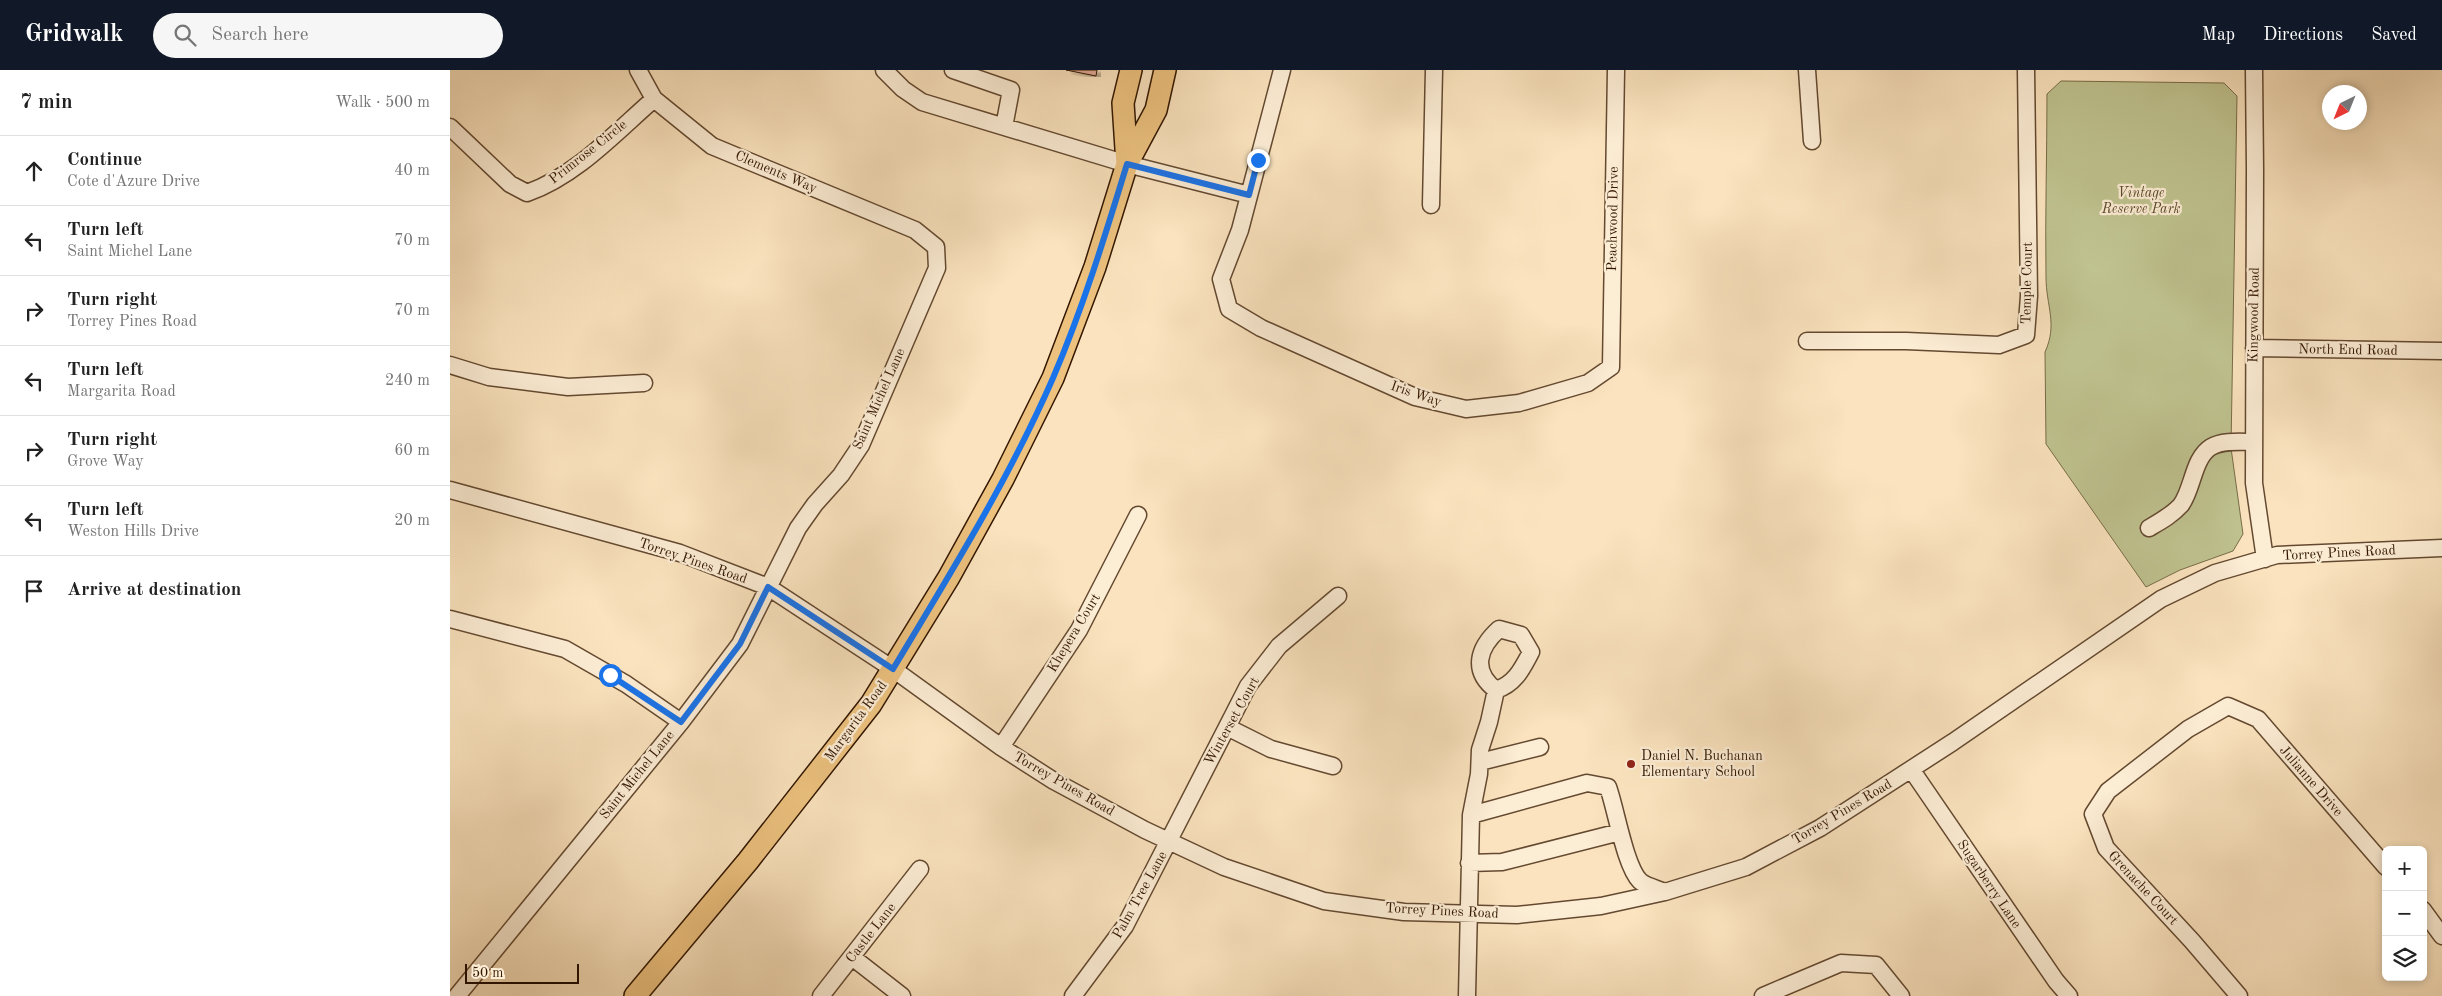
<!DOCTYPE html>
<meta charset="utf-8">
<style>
:root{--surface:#fff;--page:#f6f6f6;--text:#222;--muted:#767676;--line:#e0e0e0;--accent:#111827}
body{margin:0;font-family:"Old Standard TT",serif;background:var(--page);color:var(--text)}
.controls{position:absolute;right:15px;bottom:15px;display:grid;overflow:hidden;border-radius:8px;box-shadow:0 2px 8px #0003}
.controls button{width:45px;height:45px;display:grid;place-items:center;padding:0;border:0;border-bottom:1px solid var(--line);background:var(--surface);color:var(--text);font:25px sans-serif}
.compass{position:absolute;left:1872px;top:15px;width:45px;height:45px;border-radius:50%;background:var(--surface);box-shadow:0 2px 8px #0003;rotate:223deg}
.scale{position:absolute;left:15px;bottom:12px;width:114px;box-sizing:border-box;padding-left:5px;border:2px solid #321600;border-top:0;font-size:14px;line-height:18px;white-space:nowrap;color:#321600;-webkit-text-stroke:4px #fcedd5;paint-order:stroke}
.stop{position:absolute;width:15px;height:15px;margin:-11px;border:4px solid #1a73e8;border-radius:50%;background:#fff}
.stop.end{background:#1a73e8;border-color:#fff;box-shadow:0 1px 5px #0008}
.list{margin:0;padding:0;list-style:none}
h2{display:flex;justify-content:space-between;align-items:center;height:65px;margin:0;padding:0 20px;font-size:21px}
h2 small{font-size:16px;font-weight:400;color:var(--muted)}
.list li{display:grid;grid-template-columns:32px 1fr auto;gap:15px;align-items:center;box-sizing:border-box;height:70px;padding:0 20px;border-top:1px solid var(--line)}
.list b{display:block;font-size:19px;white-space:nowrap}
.list p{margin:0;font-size:16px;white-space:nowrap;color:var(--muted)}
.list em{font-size:16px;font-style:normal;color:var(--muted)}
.icon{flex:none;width:28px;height:28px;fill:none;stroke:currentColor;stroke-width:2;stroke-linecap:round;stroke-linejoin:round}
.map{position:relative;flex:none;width:1992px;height:926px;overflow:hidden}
header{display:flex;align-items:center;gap:30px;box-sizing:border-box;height:70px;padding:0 25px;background:var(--accent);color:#fff}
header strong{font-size:24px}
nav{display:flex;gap:28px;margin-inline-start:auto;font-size:18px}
.search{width:350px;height:45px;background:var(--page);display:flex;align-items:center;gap:12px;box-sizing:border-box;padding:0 18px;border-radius:28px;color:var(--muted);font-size:19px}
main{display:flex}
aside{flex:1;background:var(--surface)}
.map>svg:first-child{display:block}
.green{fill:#bfc390;stroke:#786c48}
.building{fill:#dfa895;stroke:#321600;filter:url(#shadow)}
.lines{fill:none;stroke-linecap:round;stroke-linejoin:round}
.minor-casing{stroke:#644930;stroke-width:19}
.major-casing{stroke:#321600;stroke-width:24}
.minor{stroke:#fcedd5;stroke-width:16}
.major{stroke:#edc27f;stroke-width:21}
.route{stroke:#1a73e8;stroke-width:6}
.poi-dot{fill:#8f2418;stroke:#fcedd5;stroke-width:2}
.labels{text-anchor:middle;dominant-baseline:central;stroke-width:4.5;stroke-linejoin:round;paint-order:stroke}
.street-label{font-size:14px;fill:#321600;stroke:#fcedd5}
.park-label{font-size:14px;font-style:italic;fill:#5c4a2b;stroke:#fcedd5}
.poi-label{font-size:14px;fill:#321600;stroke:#fcedd5;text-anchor:start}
</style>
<header>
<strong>Gridwalk</strong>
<div class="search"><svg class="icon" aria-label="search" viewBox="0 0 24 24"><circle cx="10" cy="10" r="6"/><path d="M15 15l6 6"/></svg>Search here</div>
<nav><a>Map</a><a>Directions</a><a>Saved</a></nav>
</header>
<main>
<aside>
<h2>7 min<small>Walk · 500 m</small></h2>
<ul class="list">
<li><svg class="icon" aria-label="ahead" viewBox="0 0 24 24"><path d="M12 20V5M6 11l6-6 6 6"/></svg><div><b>Continue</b><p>Cote d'Azure Drive</p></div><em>40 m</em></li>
<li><svg class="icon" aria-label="left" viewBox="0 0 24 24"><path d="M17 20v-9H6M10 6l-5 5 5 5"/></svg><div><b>Turn left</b><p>Saint Michel Lane</p></div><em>70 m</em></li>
<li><svg class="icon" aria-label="right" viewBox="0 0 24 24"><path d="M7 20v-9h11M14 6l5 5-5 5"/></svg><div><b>Turn right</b><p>Torrey Pines Road</p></div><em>70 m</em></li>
<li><svg class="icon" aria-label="left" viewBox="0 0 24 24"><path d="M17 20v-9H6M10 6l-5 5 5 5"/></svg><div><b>Turn left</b><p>Margarita Road</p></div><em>240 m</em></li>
<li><svg class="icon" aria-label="right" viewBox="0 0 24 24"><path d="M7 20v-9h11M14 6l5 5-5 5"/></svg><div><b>Turn right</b><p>Grove Way</p></div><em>60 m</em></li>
<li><svg class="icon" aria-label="left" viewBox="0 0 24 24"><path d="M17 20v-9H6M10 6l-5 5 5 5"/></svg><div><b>Turn left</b><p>Weston Hills Drive</p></div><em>20 m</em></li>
<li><svg class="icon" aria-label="arrive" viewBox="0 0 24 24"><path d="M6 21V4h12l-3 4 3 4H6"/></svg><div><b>Arrive at destination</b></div></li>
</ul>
</aside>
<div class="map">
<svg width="1992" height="926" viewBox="0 0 1992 926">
<defs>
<filter id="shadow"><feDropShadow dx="5.5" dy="3" stdDeviation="1" flood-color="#0004"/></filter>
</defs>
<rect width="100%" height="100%" fill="#fae3be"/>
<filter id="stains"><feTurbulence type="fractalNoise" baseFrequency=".004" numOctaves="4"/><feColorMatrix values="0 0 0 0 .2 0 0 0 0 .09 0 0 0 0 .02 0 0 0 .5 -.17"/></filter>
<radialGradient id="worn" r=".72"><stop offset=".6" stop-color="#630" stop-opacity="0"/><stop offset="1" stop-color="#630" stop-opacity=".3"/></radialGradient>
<!-- green -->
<path class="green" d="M1611,11L1774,13L1787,26L1781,378L1793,464L1783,481L1730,500L1696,517L1596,374L1595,282C1608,254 1596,236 1596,207C1595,146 1597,85 1597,24Z"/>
<!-- building -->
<path class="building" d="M616,0H647L646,6Z"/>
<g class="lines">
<!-- minor casing -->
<g class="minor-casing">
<path id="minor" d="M434,0L453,19L472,32L677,94L799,125
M503,0L561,20L554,57
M832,0L790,160L771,209L779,239L811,258L965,327L1016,339L1069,333L1138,313L1161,297L1166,0
M1357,0L1362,71
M1804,0L1805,99L1804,413L1815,489
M0,57L60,114L77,123C126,106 166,62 204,29
M981,135L984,0
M1357,271H1456L1549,275L1576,265L1579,226L1576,0
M1804,278L1992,281
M0,295L39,307L118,317L194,313
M0,420L230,483L318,517L443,599L551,677L604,711L695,760L774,797L874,831L954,842L1067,845L1151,836L1215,822L1296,797L1370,758L1503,672L1711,529L1765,503L1827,485L1992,478
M1699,458C1711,451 1722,445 1731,435C1743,419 1743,388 1761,377C1773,370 1791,372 1804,372
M0,549L115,579L176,614L231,652
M1049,559L1071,565L1081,582C1072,599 1065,614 1046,620C1021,601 1028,578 1049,559Z
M777,657L821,679L883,696
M551,677L629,560L688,445
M1030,692L1090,677
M1461,699L1606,911L1619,926
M1021,745L1029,704L1030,680L1039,652L1046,620
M1019,793L1052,792L1170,762
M1973,840L1992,866
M402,887L452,926
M7,926L231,652L290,574L348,458L365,434L391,405L411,375L487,198L486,177L465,160L262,76L204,29L188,0
M371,926L470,799
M623,926L675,856L798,616L829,576L888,526
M1017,926L1021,745L1137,713L1158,717C1166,739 1175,796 1190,811C1195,816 1208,819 1215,822
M1313,926L1391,893L1426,895L1451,926
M1789,926L1742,871L1656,778L1643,744L1658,721L1738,659L1778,636L1808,649L1936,797"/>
</g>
<!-- major casing -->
<g class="major-casing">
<path id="major" d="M677,94L673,33L681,0
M185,926L298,791L421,634L499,507L553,409L603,308L645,197L677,94L706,40L715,0"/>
</g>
<!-- minor -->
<use href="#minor" class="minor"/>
<!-- major -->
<use href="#major" class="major"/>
</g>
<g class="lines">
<!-- route -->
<path class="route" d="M160,605L231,652L290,574L318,517L443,599C500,504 559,409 603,308C633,238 655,166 677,94L799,125L808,90"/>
</g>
<!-- markers -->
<circle class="poi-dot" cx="1181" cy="694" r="5"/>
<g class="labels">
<!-- street labels -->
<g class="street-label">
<text transform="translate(138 82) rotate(-38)">Primrose Circle</text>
<text transform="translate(326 102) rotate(23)">Clements Way</text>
<text transform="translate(1163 149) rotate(-89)">Peachwood Drive</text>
<text transform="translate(1577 213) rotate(-89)">Temple Court</text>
<text transform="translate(1804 245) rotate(-89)">Kingwood Road</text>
<text transform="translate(1898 280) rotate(1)">North End Road</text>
<text transform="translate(966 324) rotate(19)">Iris Way</text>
<text transform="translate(429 329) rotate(-66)">Saint Michel Lane</text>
<text transform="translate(1889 483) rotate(-3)">Torrey Pines Road</text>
<text transform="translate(243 491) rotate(19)">Torrey Pines Road</text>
<text transform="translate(624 563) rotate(-59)">Khepera Court</text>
<text transform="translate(406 651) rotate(-54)">Margarita Road</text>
<text transform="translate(782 651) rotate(-61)">Winterset Court</text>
<text transform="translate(187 705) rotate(-51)">Saint Michel Lane</text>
<text transform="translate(1861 711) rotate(49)">Julianne Drive</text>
<text transform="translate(614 714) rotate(30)">Torrey Pines Road</text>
<text transform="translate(1392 742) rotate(-31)">Torrey Pines Road</text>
<text transform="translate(1539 814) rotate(56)">Sugarberry Lane</text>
<text transform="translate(1693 818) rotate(47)">Grenache Court</text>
<text transform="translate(690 825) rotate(-61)">Palm Tree Lane</text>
<text transform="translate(992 841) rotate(3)">Torrey Pines Road</text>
<text transform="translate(421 863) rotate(-52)">Castle Lane</text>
</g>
<!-- park labels -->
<g class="park-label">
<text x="1691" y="123">Vintage<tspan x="1691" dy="16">Reserve Park</tspan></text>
</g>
<!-- poi labels -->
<g class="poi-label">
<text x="1191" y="686">Daniel N. Buchanan<tspan x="1191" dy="16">Elementary School</tspan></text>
</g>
</g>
<rect width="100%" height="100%" filter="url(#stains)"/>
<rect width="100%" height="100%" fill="url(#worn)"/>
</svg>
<div class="controls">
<button>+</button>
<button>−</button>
<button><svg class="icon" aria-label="layers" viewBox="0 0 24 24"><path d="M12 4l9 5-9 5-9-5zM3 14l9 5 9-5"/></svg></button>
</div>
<svg class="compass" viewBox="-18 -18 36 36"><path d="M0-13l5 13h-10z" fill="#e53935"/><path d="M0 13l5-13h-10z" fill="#767676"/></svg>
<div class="scale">50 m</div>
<div class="stop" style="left:160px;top:605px"></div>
<div class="stop end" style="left:808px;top:90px"></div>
</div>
</main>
